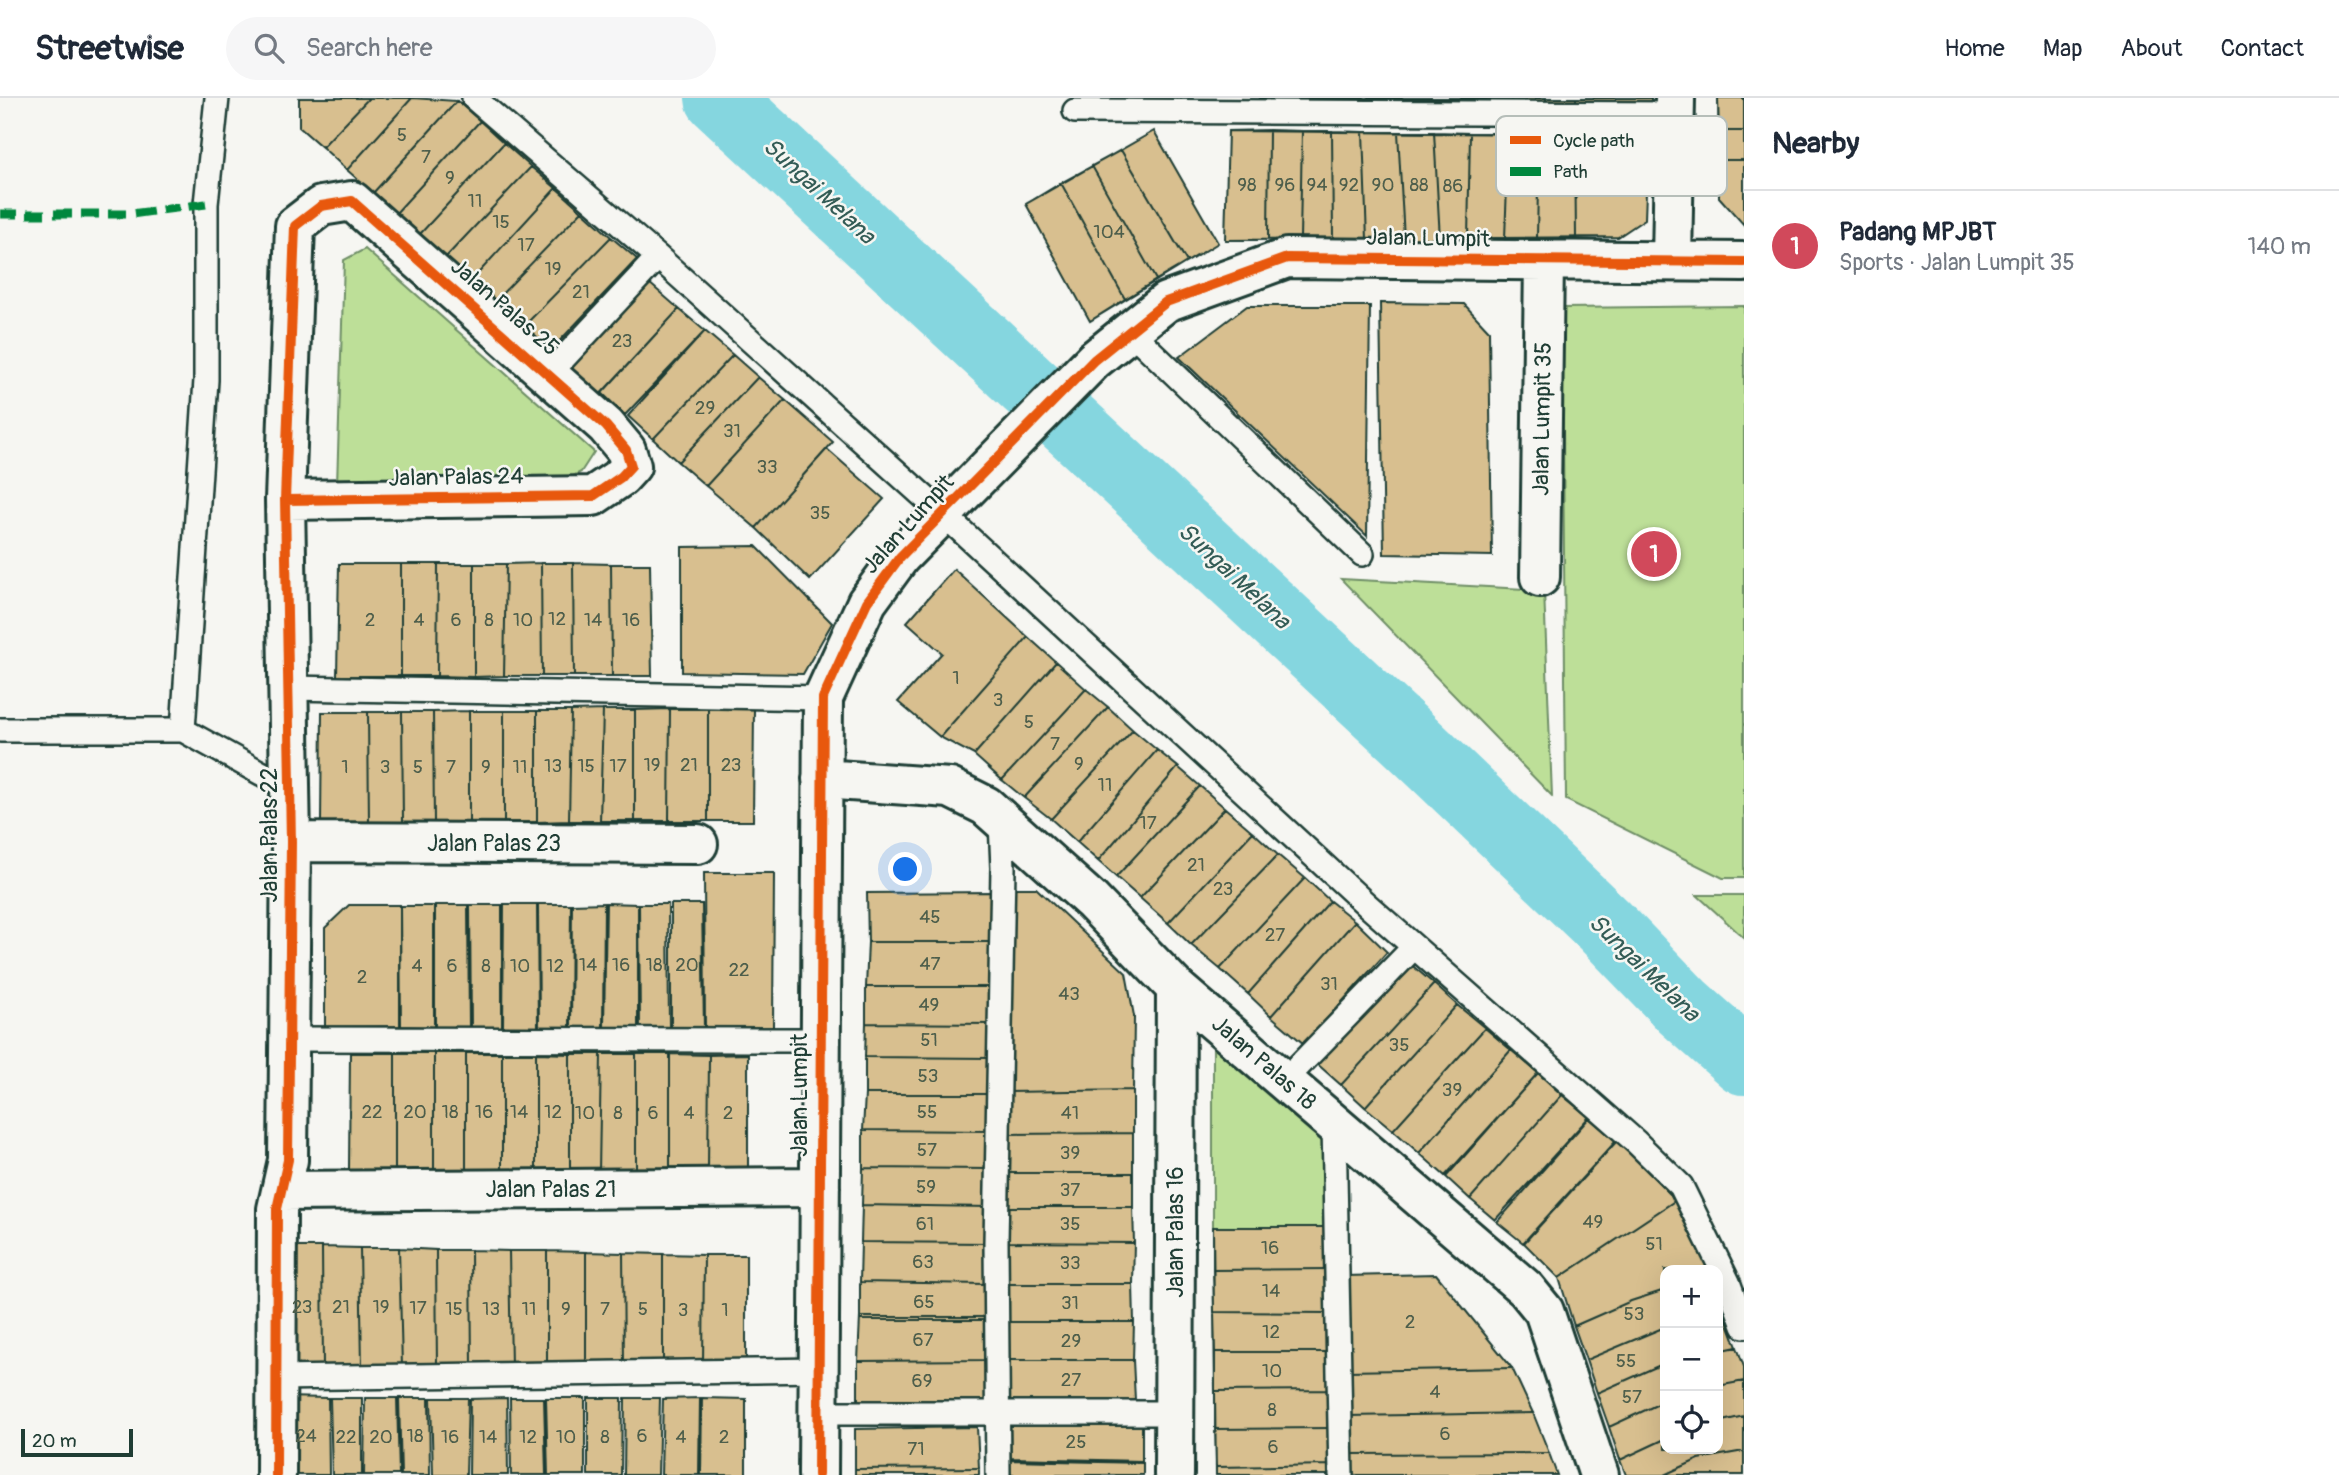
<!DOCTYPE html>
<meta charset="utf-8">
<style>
:root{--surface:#fff;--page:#f6f6f7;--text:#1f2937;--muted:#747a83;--line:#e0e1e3;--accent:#d1495b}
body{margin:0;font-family:Pangolin,sans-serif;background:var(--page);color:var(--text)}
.controls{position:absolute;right:21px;bottom:21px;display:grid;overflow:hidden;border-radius:14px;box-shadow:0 7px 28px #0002}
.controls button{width:63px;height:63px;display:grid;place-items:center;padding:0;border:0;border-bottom:2px solid var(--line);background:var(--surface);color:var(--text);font:35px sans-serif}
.scale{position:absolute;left:21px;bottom:18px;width:112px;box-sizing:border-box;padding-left:7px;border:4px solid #1f3d34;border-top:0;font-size:19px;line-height:24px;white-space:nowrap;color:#1f3d34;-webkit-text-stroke:5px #f6f6f2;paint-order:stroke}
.you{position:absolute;left:906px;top:772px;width:24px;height:24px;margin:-18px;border:5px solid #fff;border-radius:50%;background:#1a73e8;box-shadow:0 0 0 10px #1a73e833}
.badge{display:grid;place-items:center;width:46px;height:46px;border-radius:50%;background:var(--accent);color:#fff;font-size:23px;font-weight:700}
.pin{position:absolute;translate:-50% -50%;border:4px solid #fff;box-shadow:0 2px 7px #0006}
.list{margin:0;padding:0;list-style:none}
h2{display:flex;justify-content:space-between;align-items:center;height:91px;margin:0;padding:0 28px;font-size:30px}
h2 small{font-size:23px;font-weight:400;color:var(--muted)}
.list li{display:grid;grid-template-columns:46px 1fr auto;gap:21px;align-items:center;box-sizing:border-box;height:112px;padding:0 28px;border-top:2px solid var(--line)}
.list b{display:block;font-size:26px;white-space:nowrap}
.list p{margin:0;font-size:23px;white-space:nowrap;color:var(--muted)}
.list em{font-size:23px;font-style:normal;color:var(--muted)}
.icon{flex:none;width:38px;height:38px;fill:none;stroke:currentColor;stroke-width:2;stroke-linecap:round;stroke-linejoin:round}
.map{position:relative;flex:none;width:1744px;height:1377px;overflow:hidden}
header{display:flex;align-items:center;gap:42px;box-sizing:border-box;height:98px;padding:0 35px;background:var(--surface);border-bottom:2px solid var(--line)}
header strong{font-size:33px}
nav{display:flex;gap:38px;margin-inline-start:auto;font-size:24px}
.search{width:490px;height:63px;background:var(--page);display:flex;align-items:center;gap:18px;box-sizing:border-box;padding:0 24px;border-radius:38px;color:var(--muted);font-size:26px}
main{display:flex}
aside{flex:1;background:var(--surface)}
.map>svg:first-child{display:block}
.green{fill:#bddf98;stroke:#6e8e66;stroke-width:2}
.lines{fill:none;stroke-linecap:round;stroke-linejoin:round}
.river{stroke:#85d6df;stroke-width:68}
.building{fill:#d8bf8f;stroke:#1f3d34;stroke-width:2}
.lane-casing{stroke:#1f3d34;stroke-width:28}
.street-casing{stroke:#1f3d34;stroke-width:44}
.lane{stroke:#f6f6f2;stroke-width:23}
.street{stroke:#f6f6f2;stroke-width:38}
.quiet{stroke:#00873e;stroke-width:9;stroke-dasharray:18 9;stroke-linecap:butt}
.cycleway-casing{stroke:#f6f6f2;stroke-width:15}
.cycleway{stroke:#e8590c;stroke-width:10}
.labels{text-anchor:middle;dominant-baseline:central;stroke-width:5;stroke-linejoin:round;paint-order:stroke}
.number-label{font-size:19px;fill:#4d5e4b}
.street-label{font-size:23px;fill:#1f3d34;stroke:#f6f6f2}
.water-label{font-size:24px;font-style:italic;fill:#335c56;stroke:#f6f6f2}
.key{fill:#f6f6f2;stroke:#b6beb9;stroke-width:2}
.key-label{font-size:19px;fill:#1f3d34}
</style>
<header>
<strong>Streetwise</strong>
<div class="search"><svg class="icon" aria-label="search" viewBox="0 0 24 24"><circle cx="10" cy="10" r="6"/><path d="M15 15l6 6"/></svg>Search here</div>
<nav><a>Home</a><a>Map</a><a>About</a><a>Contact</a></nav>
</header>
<main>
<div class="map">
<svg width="1744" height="1377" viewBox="0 0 1744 1377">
<rect width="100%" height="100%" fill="#f6f6f2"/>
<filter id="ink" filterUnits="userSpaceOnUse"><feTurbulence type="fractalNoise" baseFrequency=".0143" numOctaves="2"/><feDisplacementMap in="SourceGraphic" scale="14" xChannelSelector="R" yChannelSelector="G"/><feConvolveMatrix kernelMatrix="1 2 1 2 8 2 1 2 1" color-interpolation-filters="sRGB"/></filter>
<g filter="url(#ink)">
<!-- green -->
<path class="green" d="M365,151L594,354L581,374L561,384L337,387L344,162Z
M1744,208V780H1723L1566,702L1562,210Z
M1341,481L1544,492L1552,698Z
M1697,797H1744V840Z
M1213,932L1325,1030L1327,1129H1213Z"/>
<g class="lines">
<!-- river -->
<path class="river" d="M719,0L1407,639L1604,827L1683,909L1744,963"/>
</g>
<!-- building -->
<path class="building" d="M299,0H369L322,49L299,29Z
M369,0H412L347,72L322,49Z
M412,0L457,3L373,95L347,72Z
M1260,0H1651V4H1260Z
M1471,0H1511V4H1471Z
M1511,0H1546V4H1511Z
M1576,0H1651V4H1576Z
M1718,0H1744V127L1719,99Z
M1718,0H1744V33H1719Z
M457,3L480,23L396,115L373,95Z
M480,23L504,45L420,136L396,115Z
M1269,32L1268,142H1225L1228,33Z
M1269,32L1302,33L1300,141L1268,142Z
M1154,33L1218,145L1090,223L1026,106Z
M1154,33L1218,145L1187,164L1121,52Z
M1228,33L1648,37L1645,121L1618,139L1225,142Z
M1302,33H1332L1333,141H1300Z
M1332,33L1363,34L1367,141H1333Z
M1719,33H1744V62H1719Z
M1363,34H1398L1404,141H1367Z
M1398,34H1434L1440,141H1404Z
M1434,34L1470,35L1468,141H1440Z
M1470,35H1509L1505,140L1468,141Z
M1509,35L1539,36L1537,140H1505Z
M1539,36H1575L1576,140H1537Z
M1575,36L1648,37L1645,121L1618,139L1576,140Z
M504,45L531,69L446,159L420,136Z
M1121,52L1187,164L1156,182L1092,68Z
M1719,62H1744V127L1719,99Z
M1092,68L1156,182L1125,201L1061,85Z
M531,69L556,90L472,182L446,159Z
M1061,85L1125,201L1090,223L1026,106Z
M556,90L582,113L495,203L472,182Z
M582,113L611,139L524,228L495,203Z
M611,139L637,161L551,252L524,228Z
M648,184L679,211L596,301L566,275Z
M1380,205L1464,206L1489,233L1492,458L1384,456Z
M1247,208H1370L1367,438L1179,259Z
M679,211L705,233L625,317L602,295Z
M705,233L733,257L653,341L628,318Z
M733,257L758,279L678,364L653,341Z
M758,279L785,302L706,388L678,364Z
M785,302L833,344L756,430L706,388Z
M827,351L884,401L810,482L756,430Z
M756,448L832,525L803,576L682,574V449Z
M541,465H573L574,578H542Z
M541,465L542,578H504L506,466Z
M573,465L611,466L612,578H574Z
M339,466H401V578H337Z
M401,466H438L437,578H401Z
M438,466H474V579L437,578Z
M474,466H506L504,578L474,579Z
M611,466H650L652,578H612Z
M954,471L1028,539L940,639L898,604L942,555L907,524Z
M1028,539L1056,564L974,657L940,639Z
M1056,564L1086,591L1002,682L974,657Z
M1086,591L1108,609L1024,700L1002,682Z
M1108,609L1133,632L1051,721L1024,700Z
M670,611L669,723H635V612Z
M670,611H708V723H669Z
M708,611H754L753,723H708Z
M603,612L600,723H569L571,613Z
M603,612H635V723H600Z
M469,613V724H434L433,614Z
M469,613H504V724H469Z
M504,613H537V724H504Z
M537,613H571L569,723L537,724Z
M322,614H368L369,725H321Z
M368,614H402L403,724L369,725Z
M402,614H433L434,724H403Z
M1133,632L1157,652L1077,744L1051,721Z
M1157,652L1178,669L1098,763L1077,744Z
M1178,669L1200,688L1116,779L1098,763Z
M1200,688L1225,710L1140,800L1116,779Z
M1225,710L1253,734L1168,825L1140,800Z
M1253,734L1278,757L1191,847L1168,825Z
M1278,757L1305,780L1220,871L1191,847Z
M704,775H774L773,929L705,930Z
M1305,780L1330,803L1248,896L1220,871Z
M1009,790H1036L1126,875L1134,918L1133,992L1007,994Z
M993,794L992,844H868L867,795Z
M1330,803L1355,823L1271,918L1248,896Z
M604,805L603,929L571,930L572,806Z
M606,805L638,806V929H604Z
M504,806H537L538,930H503Z
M538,806H571L570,930H539Z
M639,806H668L669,929H640Z
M671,806H702L704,930L671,929Z
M349,807H400V928L325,929V830Z
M435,807H468L469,930L435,929Z
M470,807H502V930H471Z
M400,808H434V929L401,928Z
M1355,823L1387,854L1304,946L1271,918Z
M868,844H992V889H866Z
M1408,864L1434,886L1341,987L1315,964Z
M1434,886L1457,907L1365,1009L1341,987Z
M866,889H992V926L866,925Z
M1457,907L1485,930L1393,1032L1365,1009Z
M866,925L992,926L991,960L865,959Z
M1485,930L1511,952L1419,1055L1393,1032Z
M1511,952L1538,975L1445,1078L1419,1055Z
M350,955H395V1073L349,1072Z
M395,955H434V1072L395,1073Z
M434,955H466V1073L434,1072Z
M466,955H502V1072L466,1073Z
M502,955H536V1073L502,1072Z
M536,955L570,956V1074L536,1073Z
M570,956H601L599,1074H570Z
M601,956H636V1073L599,1074Z
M636,956H670V1073H636Z
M670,956L709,957L708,1073H670Z
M748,956V1073H708L709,957Z
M865,959L991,960V996H865Z
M1538,975L1562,997L1470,1101L1446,1079Z
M1133,992V1035L1007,1036V994Z
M865,996H991V1033L863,1032Z
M1562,997L1589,1019L1495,1122L1470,1101Z
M1589,1020L1616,1043L1523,1145L1497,1124Z
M863,1032L991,1033L990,1071L863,1070Z
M1133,1035V1075H1007V1036Z
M1617,1043L1676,1102L1559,1180L1524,1145Z
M863,1070L990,1071L989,1109L862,1107Z
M1007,1075H1133V1109H1007Z
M1676,1102L1689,1119L1709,1172H1665V1192L1631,1203L1574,1228L1559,1180Z
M862,1107L989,1109V1145L861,1144Z
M1007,1109H1133L1134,1145L1007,1144Z
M1213,1129H1327L1330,1377H1216Z
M1213,1129H1327L1328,1171L1213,1172Z
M861,1144L986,1145V1186L860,1184Z
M1007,1144L1134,1145L1133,1186H1007Z
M281,1149H322L323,1269L282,1272Z
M322,1149L360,1150L362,1269H323Z
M360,1150H399L402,1269H362Z
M399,1150L436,1152L437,1269H402Z
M436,1152H471L472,1270L437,1269Z
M471,1152L509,1153L511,1269L472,1270Z
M509,1153H547V1268L511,1269Z
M547,1153L586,1154V1268H547Z
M586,1154L623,1155L624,1267L586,1268Z
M623,1155L663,1156V1267H624Z
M663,1156L704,1157L703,1267H663Z
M704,1157H746V1267H703Z
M1328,1171V1215L1214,1214L1213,1172Z
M1436,1176L1512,1270L1347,1273L1344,1178Z
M860,1184L986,1186L988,1222H860Z
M1007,1186H1133L1134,1224H1007Z
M1665,1192V1229L1586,1262L1574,1228L1631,1203Z
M1723,1212L1737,1249L1718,1253V1214Z
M1214,1214L1328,1215L1329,1254H1215Z
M860,1219H988L987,1262L858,1263Z
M1007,1224H1134L1133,1262H1008Z
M1665,1229V1265L1597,1295L1586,1262Z
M1737,1249L1744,1269V1283L1718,1288V1253Z
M1215,1254H1329V1292L1215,1293Z
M987,1262L986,1303H858V1263Z
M1008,1262H1133L1135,1302L1008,1303Z
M1665,1265V1303L1609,1329L1597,1295Z
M1512,1270L1533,1315L1348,1318L1347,1273Z
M1744,1283V1318L1718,1324V1288Z
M1329,1292L1330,1330L1215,1331V1293Z
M283,1299L328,1300L329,1377H282Z
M330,1300H362V1377H332Z
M365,1300H397L399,1377H364Z
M399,1300H429L430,1377H401Z
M431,1300H468L466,1377H433Z
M507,1300L508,1377H469L470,1301Z
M510,1300H544L546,1377H511Z
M546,1300H585V1377H548Z
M588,1300H622L621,1377H588Z
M625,1300H660L658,1377H624Z
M700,1300L699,1377H661L663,1301Z
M702,1300L746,1301V1377H701Z
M1665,1303V1341L1620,1362L1609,1329Z
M1533,1315L1549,1355L1350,1356L1348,1318Z
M1744,1318V1353L1699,1361L1664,1377H1626L1620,1362L1665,1341V1351H1718V1324Z
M1010,1326L1142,1328V1363L1011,1360Z
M977,1329L979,1370L855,1371V1331Z
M1330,1330V1367L1216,1369L1215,1331Z
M1744,1353V1377H1664L1699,1361Z
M1549,1355L1557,1377H1350V1356Z
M1010,1362L1143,1365V1377H1010Z
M1330,1367V1377H1216V1369Z
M979,1370V1377H855V1371Z"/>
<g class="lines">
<!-- lane casing -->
<g class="lane-casing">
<path id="lane" d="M474,0L658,159L942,415L1367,807L1636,1044L1681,1088L1728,1184L1744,1228
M1075,13L1674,16
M1131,234L1362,456
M549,276L658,159
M289,590L823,600
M0,632H183L290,691
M183,632L206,282V106L217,0
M289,941L820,942
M1285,982L1414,849
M1334,1026L1341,1377
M275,1280L818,1272
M818,1315H1174
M998,1377L996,1144L1003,770L1001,723"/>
</g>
<!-- street casing -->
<g class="street-casing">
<path id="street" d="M1672,163L1675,0
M1540,479L1544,162
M822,681L950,690L986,708L1092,803L1176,890L1526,1191L1544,1213L1599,1377
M291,744L698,746
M282,1093L820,1089
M276,1377L277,1111L288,1062L291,744L285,402L295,128L321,108L352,103L606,328L626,352L631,368L621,379L593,398L285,402
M818,1377L823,600L867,504L900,459L1094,262L1166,204L1287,160L1744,164
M1174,1377L1176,890"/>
</g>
<!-- lane -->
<use href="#lane" class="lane"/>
<!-- street -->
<use href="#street" class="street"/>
<!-- quiet -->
<path class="quiet" d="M0,116H131L206,106"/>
<!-- cycleway casing -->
<g class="cycleway-casing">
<path id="cycleway" d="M276,1377L277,1111L288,1062L291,744L285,402L295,128L321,108L352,103L606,328L626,352L631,368L621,379L593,398L285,402
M818,1377L823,600L867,504L900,459L1094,262L1166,204L1287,160L1744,164"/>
</g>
<!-- cycleway -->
<use href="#cycleway" class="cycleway"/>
</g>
</g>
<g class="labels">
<!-- number labels -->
<g class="number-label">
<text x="402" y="37">5</text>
<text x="426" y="59">7</text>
<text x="450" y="80">9</text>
<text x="1247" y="87">98</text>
<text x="1285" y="87">96</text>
<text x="1317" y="87">94</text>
<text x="1349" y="87">92</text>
<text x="1383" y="87">90</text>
<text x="1419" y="87">88</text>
<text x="1453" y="88">86</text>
<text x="475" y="103">11</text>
<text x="501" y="124">15</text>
<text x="1109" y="134">104</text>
<text x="526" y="147">17</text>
<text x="553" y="171">19</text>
<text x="581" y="194">21</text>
<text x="622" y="243">23</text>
<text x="705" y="310">29</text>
<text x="732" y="333">31</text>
<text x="767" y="369">33</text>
<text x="820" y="415">35</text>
<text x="557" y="521">12</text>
<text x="370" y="522">2</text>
<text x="419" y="522">4</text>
<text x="456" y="522">6</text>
<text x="489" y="522">8</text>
<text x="523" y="522">10</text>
<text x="593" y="522">14</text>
<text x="631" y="522">16</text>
<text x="956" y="580">1</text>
<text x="998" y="602">3</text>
<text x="1029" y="624">5</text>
<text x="1055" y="646">7</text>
<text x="1079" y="666">9</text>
<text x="652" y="667">19</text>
<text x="689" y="667">21</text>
<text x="731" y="667">23</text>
<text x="553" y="668">13</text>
<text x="586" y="668">15</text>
<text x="618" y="668">17</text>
<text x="345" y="669">1</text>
<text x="385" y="669">3</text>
<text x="418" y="669">5</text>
<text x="451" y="669">7</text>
<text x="486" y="669">9</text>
<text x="520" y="669">11</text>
<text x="1105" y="687">11</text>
<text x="1148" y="725">17</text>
<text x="1196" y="767">21</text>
<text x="1223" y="791">23</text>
<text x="930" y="819">45</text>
<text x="1275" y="837">27</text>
<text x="930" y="866">47</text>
<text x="588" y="867">14</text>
<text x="621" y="867">16</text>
<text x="654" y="867">18</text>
<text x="687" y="867">20</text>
<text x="417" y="868">4</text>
<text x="452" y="868">6</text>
<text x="486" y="868">8</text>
<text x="520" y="868">10</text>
<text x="555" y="868">12</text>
<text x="739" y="872">22</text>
<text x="362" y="879">2</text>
<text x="1329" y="886">31</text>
<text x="1069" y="896">43</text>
<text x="929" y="907">49</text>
<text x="929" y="942">51</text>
<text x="1399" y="947">35</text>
<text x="928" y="978">53</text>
<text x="1452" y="992">39</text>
<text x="372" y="1014">22</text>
<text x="415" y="1014">20</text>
<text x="450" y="1014">18</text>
<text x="484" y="1014">16</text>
<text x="519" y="1014">14</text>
<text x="553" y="1014">12</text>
<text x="927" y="1014">55</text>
<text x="585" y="1015">10</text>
<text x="618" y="1015">8</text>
<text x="653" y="1015">6</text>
<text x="689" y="1015">4</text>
<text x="728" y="1015">2</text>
<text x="1070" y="1015">41</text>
<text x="927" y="1052">57</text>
<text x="1070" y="1055">39</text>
<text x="926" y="1089">59</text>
<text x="1070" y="1092">37</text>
<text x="1593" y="1124">49</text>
<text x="925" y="1126">61</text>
<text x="1070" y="1126">35</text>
<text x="1654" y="1146">51</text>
<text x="1270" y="1150">16</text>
<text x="923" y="1164">63</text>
<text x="1070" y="1165">33</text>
<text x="1271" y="1193">14</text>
<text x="924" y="1204">65</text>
<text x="1070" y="1205">31</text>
<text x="302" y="1209">23</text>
<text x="341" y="1209">21</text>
<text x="381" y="1209">19</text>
<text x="418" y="1210">17</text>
<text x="454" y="1211">15</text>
<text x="491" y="1211">13</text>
<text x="529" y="1211">11</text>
<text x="566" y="1211">9</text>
<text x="605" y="1211">7</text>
<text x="643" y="1211">5</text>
<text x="683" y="1212">3</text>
<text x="725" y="1212">1</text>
<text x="1634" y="1216">53</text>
<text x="1410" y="1224">2</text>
<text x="1271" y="1234">12</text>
<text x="923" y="1242">67</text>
<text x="1071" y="1243">29</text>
<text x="1626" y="1263">55</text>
<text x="1272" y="1273">10</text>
<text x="1071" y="1282">27</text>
<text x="922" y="1283">69</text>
<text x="1435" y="1294">4</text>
<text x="1632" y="1299">57</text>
<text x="1272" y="1312">8</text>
<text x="1445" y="1336">6</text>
<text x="306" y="1338">24</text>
<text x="415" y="1338">18</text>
<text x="642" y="1338">6</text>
<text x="346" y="1339">22</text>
<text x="381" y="1339">20</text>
<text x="450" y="1339">16</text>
<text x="488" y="1339">14</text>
<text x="528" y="1339">12</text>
<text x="566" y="1339">10</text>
<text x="605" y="1339">8</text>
<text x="681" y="1339">4</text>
<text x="724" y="1339">2</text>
<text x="1076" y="1344">25</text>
<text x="1273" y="1349">6</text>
<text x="916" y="1351">71</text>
</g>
<!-- street labels -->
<g class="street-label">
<text transform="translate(1428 140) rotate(1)">Jalan Lumpit</text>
<text transform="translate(505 209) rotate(41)">Jalan Palas 25</text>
<text transform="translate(1542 321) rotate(-89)">Jalan Lumpit 35</text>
<text transform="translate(456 379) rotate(-1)">Jalan Palas 24</text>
<text transform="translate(908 426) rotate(-48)">Jalan Lumpit</text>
<text transform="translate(269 737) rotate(-90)">Jalan Palas 22</text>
<text x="494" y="745">Jalan Palas 23</text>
<text transform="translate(1264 965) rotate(41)">Jalan Palas 18</text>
<text transform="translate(799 997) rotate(-90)">Jalan Lumpit</text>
<text x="551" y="1091">Jalan Palas 21</text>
<text transform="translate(1175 1134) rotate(-90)">Jalan Palas 16</text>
</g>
<!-- water labels -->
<g class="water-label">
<text transform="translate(819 93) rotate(43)">Sungai Melana</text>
<text transform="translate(1234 478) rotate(43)">Sungai Melana</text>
<text transform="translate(1644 870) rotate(44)">Sungai Melana</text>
</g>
</g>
<!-- legend -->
<rect x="1496" y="18" width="231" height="80" rx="10" class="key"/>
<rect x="1510" y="38" width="31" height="8" fill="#e8590c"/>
<rect x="1510" y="69" width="31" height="9" fill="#00873e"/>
<g class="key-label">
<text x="1553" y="49">Cycle path</text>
<text x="1553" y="80">Path</text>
</g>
</svg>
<div class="controls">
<button>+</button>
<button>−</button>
<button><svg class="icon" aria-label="locate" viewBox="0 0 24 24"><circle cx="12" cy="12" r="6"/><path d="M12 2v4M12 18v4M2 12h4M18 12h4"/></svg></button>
</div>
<div class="scale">20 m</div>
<div class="you"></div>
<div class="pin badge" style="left:1654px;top:456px">1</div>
</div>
<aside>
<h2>Nearby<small></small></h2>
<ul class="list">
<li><span class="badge">1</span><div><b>Padang MPJBT</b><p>Sports · Jalan Lumpit 35</p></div><em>140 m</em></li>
</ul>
</aside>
</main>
